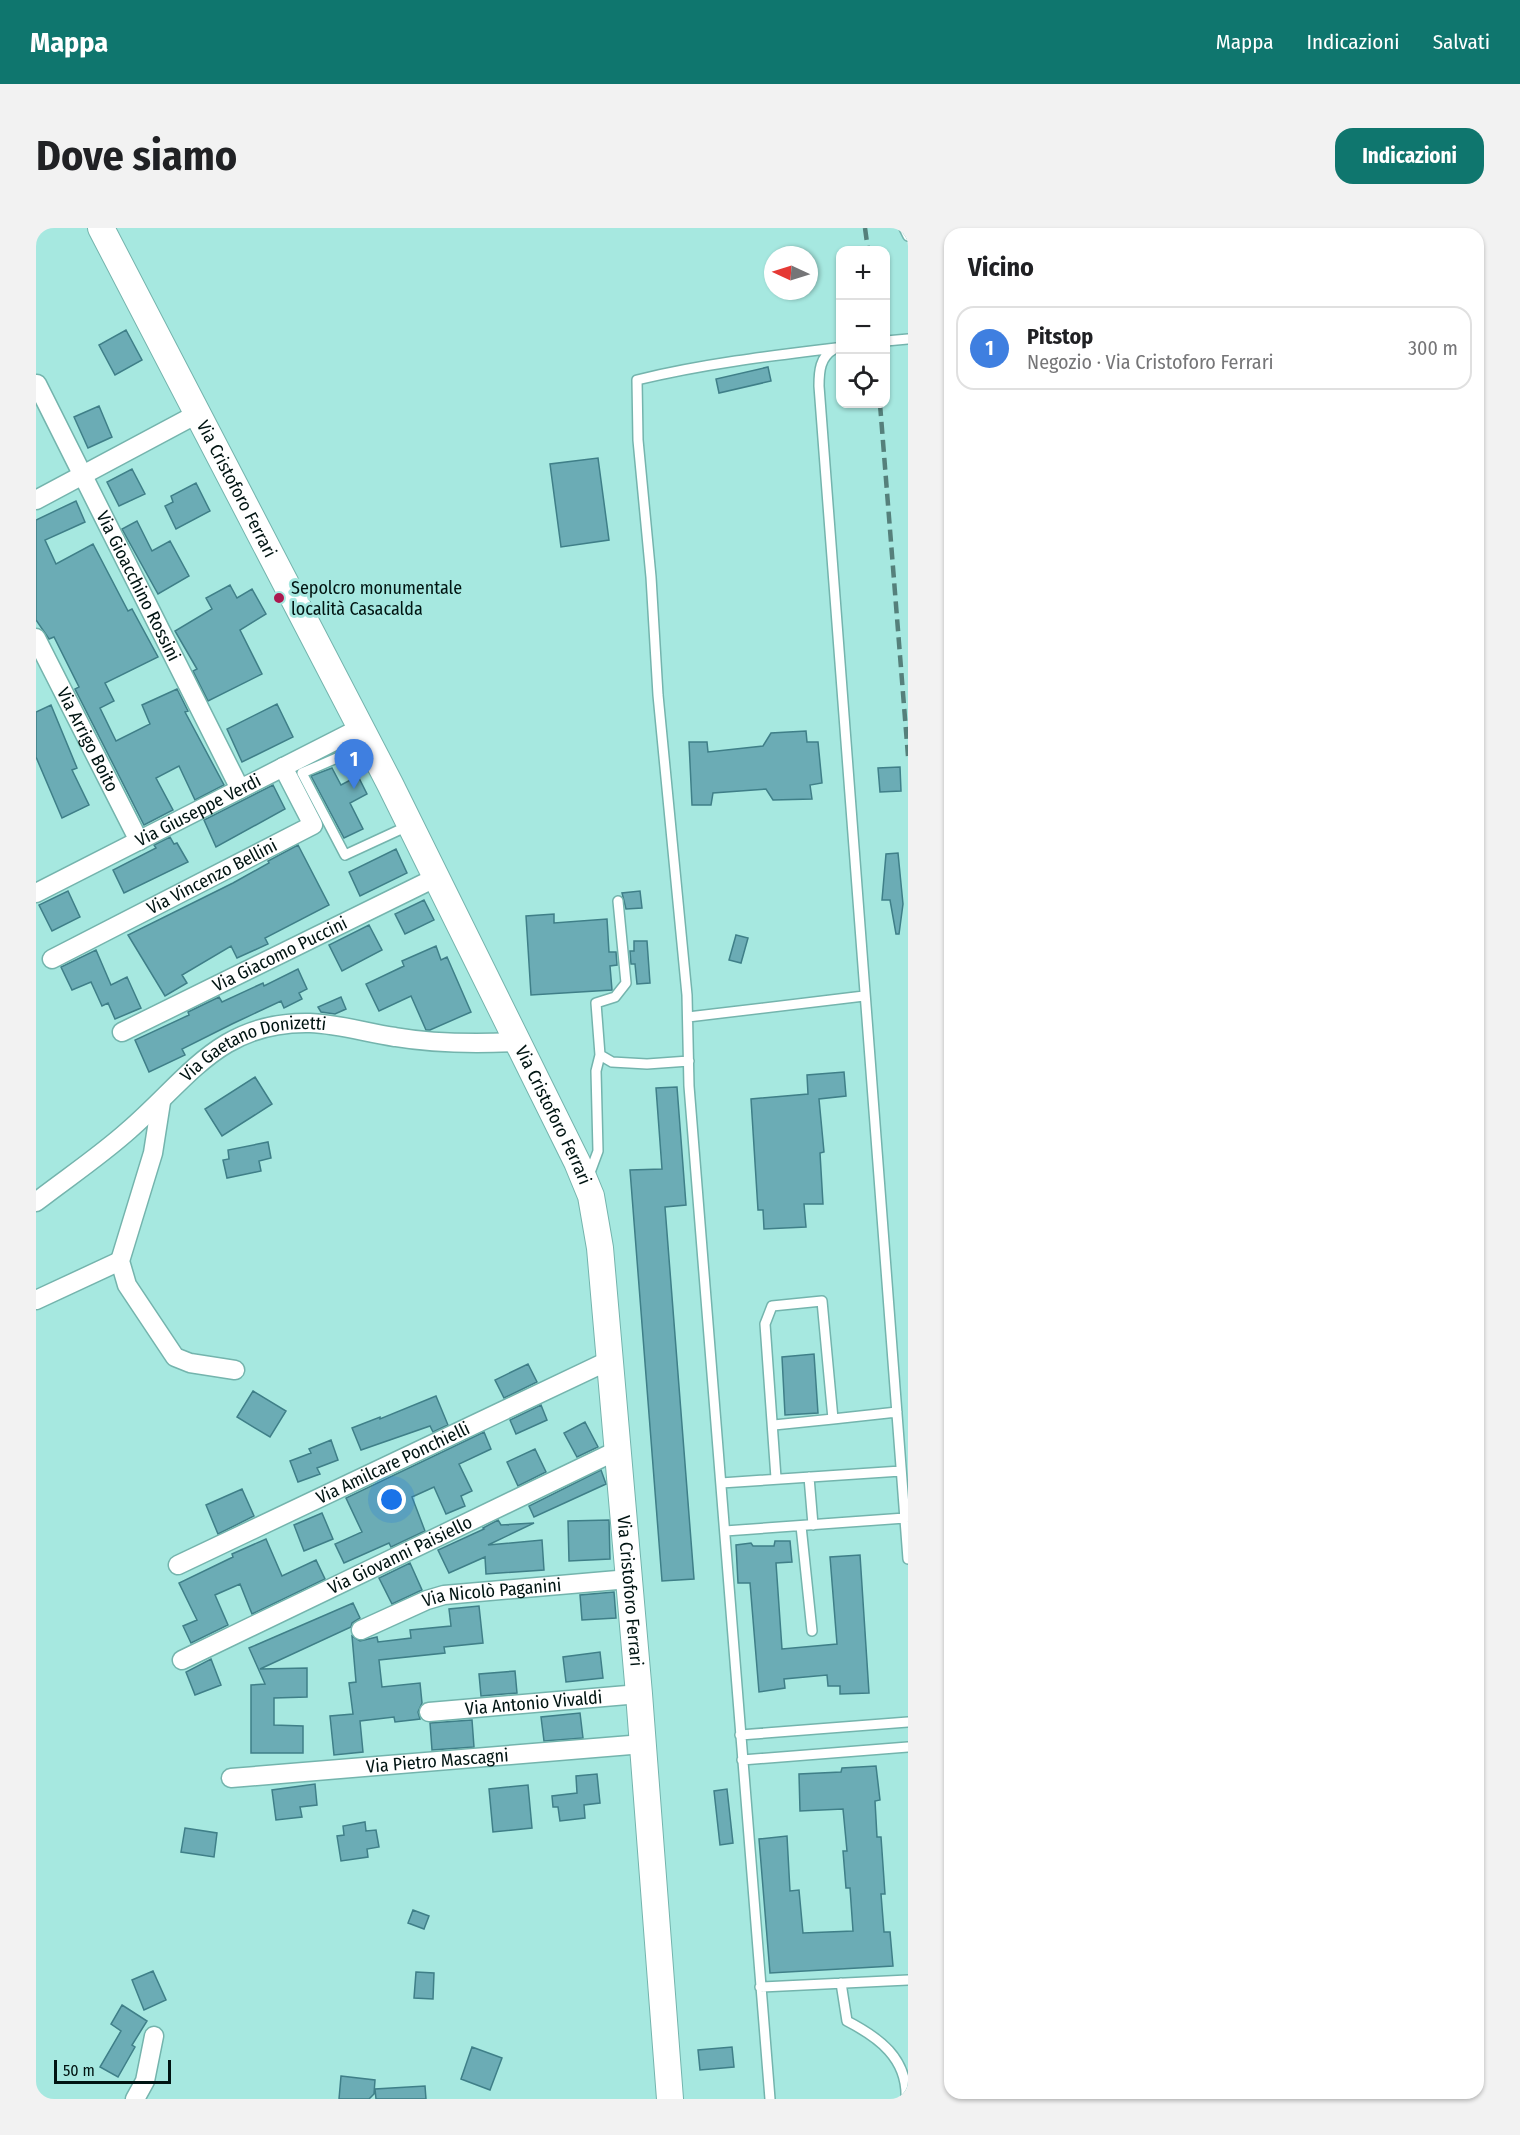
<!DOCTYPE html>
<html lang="it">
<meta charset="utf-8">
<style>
:root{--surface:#fff;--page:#f2f2f2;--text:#202124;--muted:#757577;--line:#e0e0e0;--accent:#0f766e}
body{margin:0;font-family:"Fira Sans Condensed",sans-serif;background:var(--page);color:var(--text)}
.controls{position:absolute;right:18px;top:18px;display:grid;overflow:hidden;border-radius:12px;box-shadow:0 2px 4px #0004}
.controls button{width:54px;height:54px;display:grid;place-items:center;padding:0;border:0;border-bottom:2px solid var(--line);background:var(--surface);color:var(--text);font:30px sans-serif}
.compass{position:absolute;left:728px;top:18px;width:54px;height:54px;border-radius:50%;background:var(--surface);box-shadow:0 2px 4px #0004;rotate:274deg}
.scale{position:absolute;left:18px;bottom:15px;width:117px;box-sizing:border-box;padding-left:6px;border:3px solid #001412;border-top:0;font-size:16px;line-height:21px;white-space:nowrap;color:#001412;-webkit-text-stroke:4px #a6e8e0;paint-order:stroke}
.you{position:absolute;left:356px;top:1272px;width:21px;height:21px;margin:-15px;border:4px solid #fff;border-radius:50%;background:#1a73e8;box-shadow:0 0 0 9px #1a73e833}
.badge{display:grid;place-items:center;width:39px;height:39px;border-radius:50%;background:var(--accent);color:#fff;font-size:20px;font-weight:700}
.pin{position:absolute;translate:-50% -50px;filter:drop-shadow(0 2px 3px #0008)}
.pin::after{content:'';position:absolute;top:32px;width:21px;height:18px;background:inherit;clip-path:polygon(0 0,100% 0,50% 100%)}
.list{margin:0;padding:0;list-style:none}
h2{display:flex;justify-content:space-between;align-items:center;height:78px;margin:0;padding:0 24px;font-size:26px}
h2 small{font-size:20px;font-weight:400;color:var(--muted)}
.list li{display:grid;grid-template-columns:39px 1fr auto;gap:18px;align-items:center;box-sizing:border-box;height:84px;margin:0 12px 12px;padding:0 12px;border:2px solid var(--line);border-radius:18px}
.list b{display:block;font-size:22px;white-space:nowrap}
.list p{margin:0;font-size:20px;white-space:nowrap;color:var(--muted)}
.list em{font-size:20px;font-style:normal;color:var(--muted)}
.icon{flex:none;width:33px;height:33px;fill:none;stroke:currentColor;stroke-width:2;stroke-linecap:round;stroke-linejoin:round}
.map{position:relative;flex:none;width:872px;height:1871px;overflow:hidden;border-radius:18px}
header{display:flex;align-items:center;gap:36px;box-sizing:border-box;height:84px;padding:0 30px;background:var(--accent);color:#fff}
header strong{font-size:28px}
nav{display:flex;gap:33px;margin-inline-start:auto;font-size:21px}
.intro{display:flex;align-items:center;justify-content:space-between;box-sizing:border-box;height:144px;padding:0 36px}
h1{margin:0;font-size:42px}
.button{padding:15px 27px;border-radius:18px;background:var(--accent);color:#fff;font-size:21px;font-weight:700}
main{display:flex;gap:36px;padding:0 36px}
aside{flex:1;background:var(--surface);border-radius:18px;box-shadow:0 2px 4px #0004}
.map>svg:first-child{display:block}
.building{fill:#6bacb5;stroke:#3f7f88;stroke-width:1.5}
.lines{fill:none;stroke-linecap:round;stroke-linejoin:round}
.lane-casing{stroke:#74b4ad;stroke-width:12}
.street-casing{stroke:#74b4ad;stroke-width:21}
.secondary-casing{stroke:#74b4ad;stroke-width:28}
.lane{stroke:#fff;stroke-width:9}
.street{stroke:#fff;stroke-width:18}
.secondary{stroke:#fff;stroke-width:26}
.rail{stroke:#55807b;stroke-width:4.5;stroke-dasharray:12 6;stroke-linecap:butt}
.poi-dot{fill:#ab194f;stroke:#a6e8e0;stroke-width:2}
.labels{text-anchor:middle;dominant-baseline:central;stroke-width:6;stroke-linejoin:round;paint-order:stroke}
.street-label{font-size:18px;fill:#001412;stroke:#a6e8e0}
.poi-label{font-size:18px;fill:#001412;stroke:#a6e8e0;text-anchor:start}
</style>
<header>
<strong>Mappa</strong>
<nav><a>Mappa</a><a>Indicazioni</a><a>Salvati</a></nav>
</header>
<div class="intro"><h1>Dove siamo</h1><a class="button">Indicazioni</a></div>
<main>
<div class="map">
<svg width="872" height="1871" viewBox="0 0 872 1871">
<rect width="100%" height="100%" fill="#a6e8e0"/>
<!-- building -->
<path class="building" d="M90,102L106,132L79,147L63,117Z
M732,139L735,153L683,165L680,151Z
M63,178L76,209L52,220L38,189Z
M562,230L573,312L525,319L514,236Z
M96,241L109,266L83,278L71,254Z
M160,255L174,283L140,301L129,278L137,274L135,268Z
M40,273L49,294L9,312L20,336L57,316L92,383L96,381L122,429L69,455L78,473L64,480L80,513L114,496L106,477L141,461L152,483L149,484L188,557L159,572L143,538L120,550L137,582L108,597L39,461L43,459L18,409L13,411L0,392V292Z
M101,293L116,323L134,313L153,348L122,366L86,301Z
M194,357L201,370L216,361L230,386L204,402L226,446L172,473L157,443L161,441L139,403L176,381L170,370Z
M241,476L257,509L206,534L191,501Z
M15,477L41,540L36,542L53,577L26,590L0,529V484Z
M770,503L771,514H782L786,555L774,557L776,571L737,572L730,561L677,565L675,577H656L653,514H671L672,524L727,518L735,505Z
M864,539L865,563L844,564L842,540Z
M296,540L305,557L322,548L331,566L314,575L327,601L308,610L275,548Z
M237,557L249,581L180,619L168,592Z
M134,609L138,616L141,615L152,634L88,665L77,642L120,620L118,617Z
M262,617L293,677L229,710L232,716L201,730L195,718L146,747L151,755L129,768L92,707L197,655L233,635L232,633Z
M360,621L371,645L324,668L313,644Z
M862,625L867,676L863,706H860L854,672H846L850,626Z
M32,663L44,689L16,703L3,677Z
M604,663L606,680L590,681L586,665Z
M388,672L398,692L369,706L359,686Z
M518,686V695L571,691L573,724H580L581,737L574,738L576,762L495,767L490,688Z
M333,697L346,722L306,743L293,717Z
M700,707L712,710L705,735L693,732Z
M598,713H611L614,755L601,756L599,736H595L594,723H598Z
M400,718L405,732L411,729L435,784L394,802H390L375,768L343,783L330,756L368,738L366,733Z
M60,722L75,757L91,749L105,780L79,791L72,775L66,778L55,754L36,762L25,739Z
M262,741L271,761L263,765L266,771L248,780L245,773L196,796L146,821L149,827L113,844L99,812L153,787L152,784L183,769L186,774L227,755L228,758Z
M305,769L310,781L299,786L285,784L282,779Z
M808,844L810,868L783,871L788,924L784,925L787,976H768L770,999L728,1001L727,982H722L715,871L772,866L771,847Z
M219,849L236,876L186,908L169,881Z
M641,859L650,977L629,979L658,1351L626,1353L594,942L626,941L620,860Z
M232,914L235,930L223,933L225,943L191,950L187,932L193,931L192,922Z
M778,1126L782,1185L749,1187L746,1129Z
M492,1136L501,1154L468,1170L459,1152Z
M217,1163L250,1183L234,1209L201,1189Z
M400,1168L412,1197L397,1204L394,1198L325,1222L316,1200L344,1189V1191Z
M505,1177L511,1192L480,1206L474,1192Z
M549,1194L562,1219L541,1229L528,1205Z
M448,1204L455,1221L423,1236L436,1263L425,1268L429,1278L410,1286L398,1259L376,1269L389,1303L355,1319L353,1315L308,1335L299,1316L326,1304L310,1270Z
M295,1212L302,1232L281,1240L284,1246L262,1254L254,1233L275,1225L273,1221Z
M499,1221L510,1244L482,1258L471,1234Z
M565,1242L570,1256L498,1289L493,1278Z
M206,1261L218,1288L182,1306L170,1277Z
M286,1285L297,1311L268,1323L258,1297Z
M462,1292L465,1297L498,1295L452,1317L506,1312L508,1342L450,1346L449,1329L413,1345L402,1322L448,1301L447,1300Z
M573,1292L574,1331L533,1333L532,1293Z
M230,1311L246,1348L280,1332L289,1351L216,1386L204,1356L179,1367L192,1397L155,1415L147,1398L161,1392L143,1355L197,1329L196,1326Z
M739,1313H754L756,1334L740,1335L746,1421L801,1416L794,1329L824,1327L833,1465L804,1466V1458H792L791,1447L748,1451L749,1460L723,1464L714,1355H702L700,1317L715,1315L717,1318H738Z
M374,1335L386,1362L356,1376L343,1350Z
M578,1364L580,1390L546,1392L544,1367Z
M317,1375L324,1390L316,1395L315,1399L224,1441L271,1440V1469L238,1470V1497L267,1498V1525H215V1457L229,1456L213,1420Z
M443,1378L447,1415L408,1419L409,1425L343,1432L346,1459L384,1455L386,1475L382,1484L384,1491L359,1494L358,1489L324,1493L327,1524L298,1527L294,1488L317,1486L313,1455L320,1454L316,1408L324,1413L341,1409L342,1414L375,1410L374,1402L415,1398L413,1381Z
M564,1424L567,1450L530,1454L527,1429Z
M175,1431L185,1457L159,1467L150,1444Z
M479,1443L481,1465L445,1468L443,1446Z
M544,1485L547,1510L508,1513L505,1489Z
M436,1492L438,1519L396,1522L394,1495Z
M840,1538L844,1572L839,1573L841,1609H845L849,1666H845L848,1704H854L857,1738L734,1745L723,1611L751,1608L754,1663L763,1662L767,1705L817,1703L814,1660H810L807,1623H811L807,1581L764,1583L763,1546L805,1544L806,1540Z
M561,1546L564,1575L548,1577L549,1590L524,1593L522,1579H517L516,1568L541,1565L540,1548Z
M279,1556L281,1577L264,1579L266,1589L240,1592L236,1562Z
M492,1557L496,1600L457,1604L453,1561Z
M691,1561L697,1615L684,1617L678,1563Z
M329,1594L330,1603L340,1602L343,1619L331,1621L332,1629L305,1633L301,1608L308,1607L307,1598Z
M149,1600L181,1605L178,1629L145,1624Z
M377,1682L393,1688L388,1701L372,1695Z
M117,1743L130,1772L108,1782L96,1752Z
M380,1744L398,1745L397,1771L378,1770Z
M86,1777L111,1793L96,1817L99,1819L82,1849L64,1839L85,1803L75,1796Z
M436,1819L466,1830L454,1862L425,1851Z
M696,1819L698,1839L664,1842L662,1822Z
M305,1848L339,1852L338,1866L333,1871H303Z
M389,1858L390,1871H340L339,1861Z"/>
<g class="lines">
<!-- lane casing -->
<g class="lane-casing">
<path id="lane" d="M868,0L872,8
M850,113L872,111
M798,121C784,129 783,143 783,158L872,1331
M331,517L266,545L309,627L374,597
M582,673L590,755L579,769L560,775L564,827L576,834L611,836L653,833
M652,789L828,768
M552,950L562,923L560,843L564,827
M797,1191L861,1184
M738,1197L797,1191L786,1073L736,1078L729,1096L740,1250
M773,1249L777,1297
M685,1255L865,1243
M765,1298L776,1403
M689,1303L869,1290
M704,1507L872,1494
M706,1532L872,1519
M805,1755L811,1793C842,1809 872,1830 870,1871
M724,1759L872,1752
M734,1871L653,858L651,767L622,467L615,349L602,212L601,152C666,136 733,128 800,120"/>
</g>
<!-- street casing -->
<g class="street-casing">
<g id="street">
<path id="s1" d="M1,156L204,561"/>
<path d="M0,272L161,186"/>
<path id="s2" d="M0,410L103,613"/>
<path id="s3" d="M0,665L324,500"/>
<path id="s4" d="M16,731L277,597L247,539"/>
<path id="s5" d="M86,804L401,649"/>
<path d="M125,874L117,925L84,1033L91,1057L139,1129L154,1135L199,1142"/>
<path id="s6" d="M0,974C31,950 64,928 93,902C153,850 184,793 274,795C303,796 331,805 359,809C400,816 440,816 481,814"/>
<path d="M0,1072L84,1033"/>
<path id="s7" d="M142,1337L574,1132"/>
<path id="s8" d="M325,1402L391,1372L408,1367L593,1351"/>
<path id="s9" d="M146,1432L582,1222"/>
<path id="s10" d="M393,1484L603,1466"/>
<path id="s11" d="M195,1550L607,1516"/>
<path d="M99,1871L109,1853L118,1808"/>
</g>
</g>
<!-- secondary casing -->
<g class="secondary-casing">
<g id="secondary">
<path id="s12" d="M65,0L354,556L541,934L555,968L564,1020L603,1466L634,1871"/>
</g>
</g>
<!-- lane -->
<use href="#lane" class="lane"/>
<!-- street -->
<use href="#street" class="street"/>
<!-- secondary -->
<use href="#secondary" class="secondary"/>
<!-- rail -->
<path class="rail" d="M829,0L832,22
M844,176L872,528"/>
</g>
<!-- markers -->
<circle class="poi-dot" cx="243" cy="370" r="6"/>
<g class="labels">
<!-- street labels -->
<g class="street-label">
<text stroke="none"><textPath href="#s12" startOffset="294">Via Cristoforo Ferrari</textPath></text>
<text stroke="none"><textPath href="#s1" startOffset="226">Via Gioacchino Rossini</textPath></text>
<text stroke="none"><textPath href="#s2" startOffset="114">Via Arrigo Boito</textPath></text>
<text stroke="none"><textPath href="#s3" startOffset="182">Via Giuseppe Verdi</textPath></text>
<text stroke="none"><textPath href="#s4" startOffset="180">Via Vincenzo Bellini</textPath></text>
<text stroke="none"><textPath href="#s5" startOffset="176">Via Giacomo Puccini</textPath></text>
<text stroke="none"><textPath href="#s6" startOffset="272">Via Gaetano Donizetti</textPath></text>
<text stroke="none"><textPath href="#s12" startOffset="996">Via Cristoforo Ferrari</textPath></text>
<text stroke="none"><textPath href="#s7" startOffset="238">Via Amilcare Ponchielli</textPath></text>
<text stroke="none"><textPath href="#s9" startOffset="242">Via Giovanni Paisiello</textPath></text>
<text stroke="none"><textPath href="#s12" startOffset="1482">Via Cristoforo Ferrari</textPath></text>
<text stroke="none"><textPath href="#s8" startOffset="138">Via Nicolò Paganini</textPath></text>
<text stroke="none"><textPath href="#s10" startOffset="105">Via Antonio Vivaldi</textPath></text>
<text stroke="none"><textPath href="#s11" startOffset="207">Via Pietro Mascagni</textPath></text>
</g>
<!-- poi labels -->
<g class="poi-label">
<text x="255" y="360">Sepolcro monumentale<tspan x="255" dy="21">località Casacalda</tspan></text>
</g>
</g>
</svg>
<div class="controls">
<button>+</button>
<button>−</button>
<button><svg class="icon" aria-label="locate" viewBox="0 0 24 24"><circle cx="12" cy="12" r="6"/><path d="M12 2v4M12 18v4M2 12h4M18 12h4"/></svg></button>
</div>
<svg class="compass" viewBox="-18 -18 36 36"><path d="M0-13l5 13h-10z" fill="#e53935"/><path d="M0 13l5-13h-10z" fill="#757577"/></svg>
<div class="scale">50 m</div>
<div class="you"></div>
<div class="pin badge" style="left:318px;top:561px;background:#3f7fe0">1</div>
</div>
<aside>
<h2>Vicino<small></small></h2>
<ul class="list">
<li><span class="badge" style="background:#3f7fe0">1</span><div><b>Pitstop</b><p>Negozio · Via Cristoforo Ferrari</p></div><em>300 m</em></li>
</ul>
</aside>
</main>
